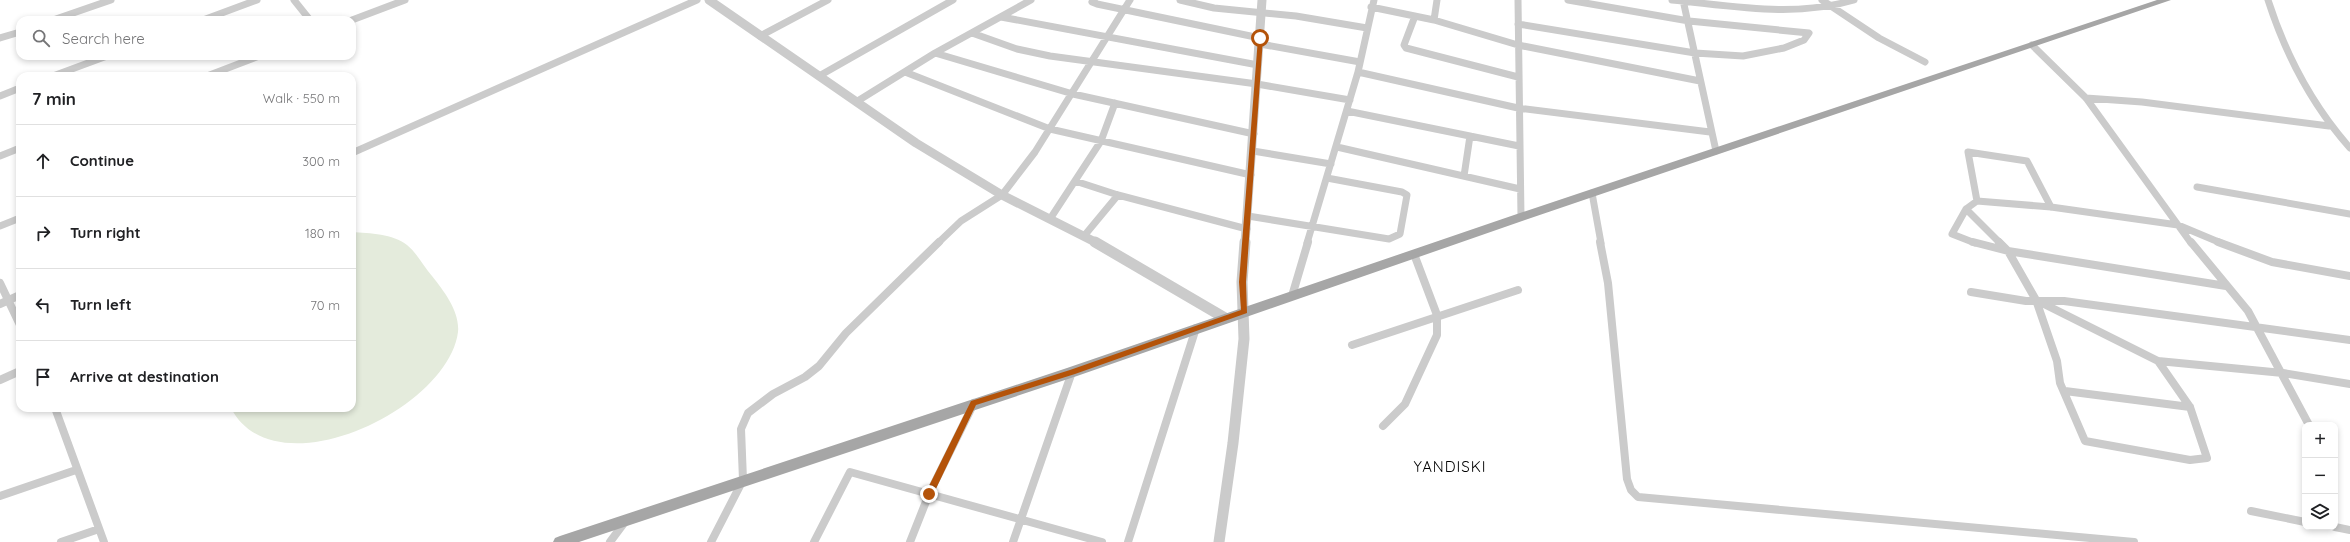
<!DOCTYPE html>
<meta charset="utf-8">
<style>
:root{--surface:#fff;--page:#f2f2f2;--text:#202124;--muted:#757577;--line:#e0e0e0}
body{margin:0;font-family:Quicksand,sans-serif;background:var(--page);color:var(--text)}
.controls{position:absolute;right:12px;bottom:12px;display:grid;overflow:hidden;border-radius:8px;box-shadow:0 2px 6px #0003}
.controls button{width:36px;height:36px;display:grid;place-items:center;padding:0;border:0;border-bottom:1px solid var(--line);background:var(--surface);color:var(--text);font:20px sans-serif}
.stop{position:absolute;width:12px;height:12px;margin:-9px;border:3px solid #b45309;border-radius:50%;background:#fff}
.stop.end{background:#b45309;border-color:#fff;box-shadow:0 1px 4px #0008}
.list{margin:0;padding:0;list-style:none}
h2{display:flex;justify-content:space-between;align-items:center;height:52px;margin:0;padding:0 16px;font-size:17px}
h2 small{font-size:13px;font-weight:400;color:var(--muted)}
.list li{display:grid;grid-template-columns:26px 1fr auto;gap:12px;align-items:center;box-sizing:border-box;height:72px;padding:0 16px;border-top:1px solid var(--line)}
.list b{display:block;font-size:15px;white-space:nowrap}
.list em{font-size:13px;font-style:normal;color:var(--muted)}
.icon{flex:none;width:22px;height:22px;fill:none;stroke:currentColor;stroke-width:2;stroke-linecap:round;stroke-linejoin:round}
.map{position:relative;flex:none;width:2350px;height:542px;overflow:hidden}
.search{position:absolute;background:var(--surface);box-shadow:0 2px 6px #0003;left:16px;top:16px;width:340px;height:44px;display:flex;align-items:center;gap:10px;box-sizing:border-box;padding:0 14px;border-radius:12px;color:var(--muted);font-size:15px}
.panel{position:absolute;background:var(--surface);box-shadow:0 2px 6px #0003;left:16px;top:72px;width:340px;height:340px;border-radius:12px}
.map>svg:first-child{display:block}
.green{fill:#e4ebdc}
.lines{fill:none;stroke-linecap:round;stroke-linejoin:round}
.minor-far1{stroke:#cbcbcb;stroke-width:7}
.minor{stroke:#cbcbcb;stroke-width:8}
.tertiary-far1{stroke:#cbcbcb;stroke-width:9}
.tertiary{stroke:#cbcbcb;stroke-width:11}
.primary{fill:#a6a6a6;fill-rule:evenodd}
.route{fill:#b45309}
.labels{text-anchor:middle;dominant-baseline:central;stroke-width:4;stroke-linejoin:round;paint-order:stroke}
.quarter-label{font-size:15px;letter-spacing:1px;fill:#000;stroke:#fff}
</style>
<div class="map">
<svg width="2350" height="542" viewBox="0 0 2350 542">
<rect width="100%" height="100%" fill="#fff"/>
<!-- green -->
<path class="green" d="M352,232C370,233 393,234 407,245C417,253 424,267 432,276C444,291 460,312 458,332C448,410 274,492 231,408H352Z"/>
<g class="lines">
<!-- minor-far1 -->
<path class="minor-far1" d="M294,0L310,20
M1094,0L1092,2L1097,4L1260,38
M1180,0L1214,8L1296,16L1367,28
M1518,0L1521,217
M1672,0C1733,6 1794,18 1854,0
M1683,0L1716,151
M1822,0L1879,38L1925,62
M2268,0C2286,56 2311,104 2350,148
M1371,7L1434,20L1518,45L1700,81
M1415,16L1404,45L1406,48L1518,77
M1001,17L1258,65
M53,20L111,0
M203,20L257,0
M352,20L405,0
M1434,20L1437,0
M1518,24L1695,53L1743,56L1784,48L1804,40L1809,33L1689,21L1568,0
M972,33L1017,49L1050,56L1257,84L1350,100
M760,36L828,0
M0,38L20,32
M1260,44L1360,62
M2032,45L2086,98L2191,243
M935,53L1073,94L1254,134
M905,72L1050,129L1251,175
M1358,72L1518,108L1710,132
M53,76L107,56
M207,76L259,56
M819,76L953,0
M0,96L20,88
M2086,98L2142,102L2329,126
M856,102L935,53L1031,0
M1347,111L1519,146
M1337,147L1520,189
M1253,151L1331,164
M352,153L697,0
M0,156L20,148
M1464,176L1470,136
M1075,181L1118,195L1247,229
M2197,187L2350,214
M1592,193L1601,243
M1977,201L1968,152L2027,161L2051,207
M1966,209L2000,243
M1248,216L1389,239L1400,234L1407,195L1402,192L1327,178
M1050,219L1101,141L1115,103
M0,226L20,218
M1084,236L1118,195
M938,243L961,221L1002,195L1035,152L1130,0
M1307,243L1358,72L1374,0
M1975,243L1952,234L1966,209L1977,201L2051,207L2178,225L2221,243"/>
<!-- minor -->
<path class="minor" d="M1600,242L1608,283L1627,479L1631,490L1638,497L2134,542
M1973,242L2008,251L2226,286
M1999,242L2008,251L2036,300L2057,361L2060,383L2085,441L2190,460L2207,458L2190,407L2158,361
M2191,242L2248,311L2309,425
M2218,242L2272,262L2350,276
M0,283L20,325
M1971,292L2026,301H2064L2350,340
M1292,296L1308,242
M2040,302L2158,361L2283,373L2350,384
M0,304L20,295
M1352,345L1518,290
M0,380L20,371
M2065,391L2190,407
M55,408L104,542
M1383,426L1405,404L1437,335V315L1414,254
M0,496L76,470
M2251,511L2305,522
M2335,527L2350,530
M61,542L99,529
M610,542L627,519
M711,542L743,480L741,429L748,413L773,394L805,377L819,366L846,333L939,242
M814,542L850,472L1102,542
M910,542L929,494L974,403
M1013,542L1072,372
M1128,542L1196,328"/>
<!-- tertiary-far1 -->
<path class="tertiary-far1" d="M709,0L916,143L1002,195L1097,243
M1245,243L1262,0"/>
<!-- tertiary -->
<path class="tertiary" d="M1095,242L1225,318
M1219,542L1233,443L1244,339L1242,282L1245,242"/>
<!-- primary -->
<path class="primary" d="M2157,0H2171L1525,220L1077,376L579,542H553L555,538L560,536L1067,368L1517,214Z"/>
</g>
<!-- route -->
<path class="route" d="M1260,36L1263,38L1246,282L1247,313L1075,374L976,405L932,497H926L925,494L971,401L1070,370L1241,310L1239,282L1258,38Z"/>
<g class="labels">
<!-- quarter labels -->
<g class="quarter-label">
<text x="1450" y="466">YANDISKI</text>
</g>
</g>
</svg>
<div class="controls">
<button>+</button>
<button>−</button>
<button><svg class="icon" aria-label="layers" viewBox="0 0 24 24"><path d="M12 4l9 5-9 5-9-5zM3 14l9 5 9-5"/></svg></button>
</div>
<div class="stop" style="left:1260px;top:38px"></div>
<div class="stop end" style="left:929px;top:494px"></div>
<div class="search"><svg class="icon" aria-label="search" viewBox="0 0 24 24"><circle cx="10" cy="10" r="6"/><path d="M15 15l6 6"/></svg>Search here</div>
<section class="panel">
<h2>7 min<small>Walk · 550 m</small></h2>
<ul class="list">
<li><svg class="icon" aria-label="ahead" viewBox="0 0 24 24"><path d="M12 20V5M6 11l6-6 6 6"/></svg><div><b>Continue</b></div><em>300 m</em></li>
<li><svg class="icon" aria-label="right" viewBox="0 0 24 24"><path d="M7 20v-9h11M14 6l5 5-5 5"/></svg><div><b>Turn right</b></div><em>180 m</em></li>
<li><svg class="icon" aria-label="left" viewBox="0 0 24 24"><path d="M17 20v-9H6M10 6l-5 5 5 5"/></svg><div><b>Turn left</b></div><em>70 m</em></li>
<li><svg class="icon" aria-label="arrive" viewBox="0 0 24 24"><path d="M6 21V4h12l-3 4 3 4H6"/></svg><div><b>Arrive at destination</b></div></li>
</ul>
</section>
</div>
